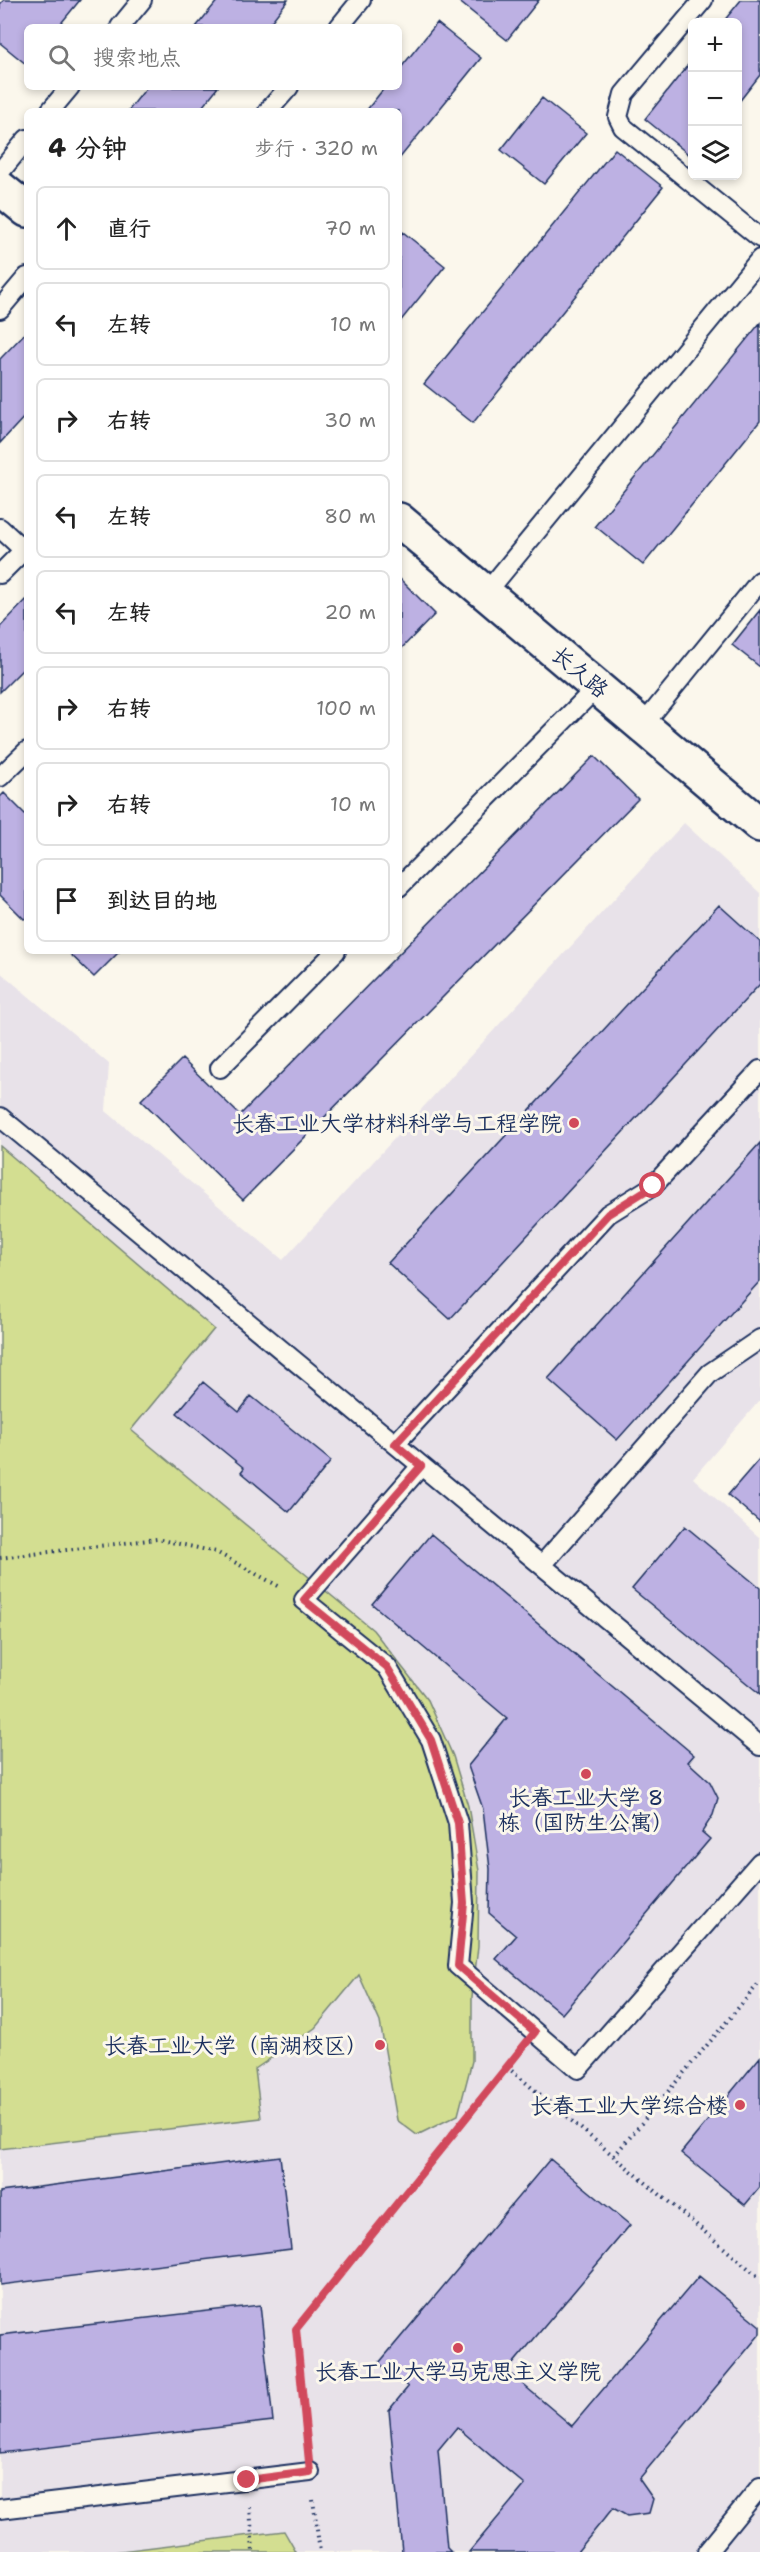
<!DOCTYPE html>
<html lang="zh">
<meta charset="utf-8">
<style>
:root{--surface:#fff;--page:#f6f6f6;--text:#222;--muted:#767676;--line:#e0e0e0}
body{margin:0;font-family:"Shantell Sans","LXGW WenKai TC",sans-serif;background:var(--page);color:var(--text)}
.controls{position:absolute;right:18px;top:18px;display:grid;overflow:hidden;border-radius:9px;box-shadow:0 3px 9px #0003}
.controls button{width:54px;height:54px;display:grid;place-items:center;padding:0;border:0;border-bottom:2px solid var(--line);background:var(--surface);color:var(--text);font:30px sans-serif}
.stop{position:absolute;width:18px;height:18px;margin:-14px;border:4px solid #d1495b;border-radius:50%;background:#fff}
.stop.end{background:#d1495b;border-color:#fff;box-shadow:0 2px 6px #0008}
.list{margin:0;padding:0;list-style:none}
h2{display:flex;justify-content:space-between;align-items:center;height:78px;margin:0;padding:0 24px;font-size:26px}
h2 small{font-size:20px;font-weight:400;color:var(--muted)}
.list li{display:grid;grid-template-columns:39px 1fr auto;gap:18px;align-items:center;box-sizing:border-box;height:84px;margin:0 12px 12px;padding:0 12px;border:2px solid var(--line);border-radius:9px}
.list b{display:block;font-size:22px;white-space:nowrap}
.list em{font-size:20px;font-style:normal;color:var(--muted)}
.icon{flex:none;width:33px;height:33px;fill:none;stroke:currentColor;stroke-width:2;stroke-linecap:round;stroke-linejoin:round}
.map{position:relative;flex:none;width:760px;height:2552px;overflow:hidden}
.search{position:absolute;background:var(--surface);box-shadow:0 3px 9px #0003;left:24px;top:24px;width:378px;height:66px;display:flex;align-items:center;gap:15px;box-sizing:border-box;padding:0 21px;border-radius:9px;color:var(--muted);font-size:22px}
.panel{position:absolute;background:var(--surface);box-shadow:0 3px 9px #0003;left:24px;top:108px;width:378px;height:846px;border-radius:9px}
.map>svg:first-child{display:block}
.built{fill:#e8e2e9}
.green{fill:#d3de91;stroke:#778678;stroke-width:1.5}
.building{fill:#bdb1e3;stroke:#1b2f5e;stroke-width:1.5}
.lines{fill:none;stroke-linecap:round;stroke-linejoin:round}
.lane-casing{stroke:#1b2f5e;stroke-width:22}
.secondary-casing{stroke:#1b2f5e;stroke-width:38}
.path{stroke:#1b2f5e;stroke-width:4;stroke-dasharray:1.5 4.5;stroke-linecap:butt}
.lane{stroke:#fbf7ec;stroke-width:18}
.secondary{stroke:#fbf7ec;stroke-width:33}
.route{stroke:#d1495b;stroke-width:8}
.poi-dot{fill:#d1495b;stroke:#fbf7ec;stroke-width:2}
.labels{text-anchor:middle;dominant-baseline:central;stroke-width:6;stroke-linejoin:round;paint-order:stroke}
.street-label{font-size:22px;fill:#1b2f5e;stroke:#fbf7ec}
.poi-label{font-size:22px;fill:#1b2f5e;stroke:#fbf7ec;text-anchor:end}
</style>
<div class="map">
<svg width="760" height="2552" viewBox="0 0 760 2552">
<rect width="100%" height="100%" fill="#fbf7ec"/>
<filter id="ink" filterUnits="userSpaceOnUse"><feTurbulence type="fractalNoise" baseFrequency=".0167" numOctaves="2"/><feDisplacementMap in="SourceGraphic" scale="12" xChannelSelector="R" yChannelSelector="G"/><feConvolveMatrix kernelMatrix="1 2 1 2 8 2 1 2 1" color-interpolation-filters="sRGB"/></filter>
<g filter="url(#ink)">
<!-- built -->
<path class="built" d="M684,823L760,893V1400L693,1478L760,1538V2552H0V972L109,1064L106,1111L283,1260Z"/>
<!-- green -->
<path class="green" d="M0,1146L214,1329L131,1430L373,1630L428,1700L453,1756L468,1806L479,1871L478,1947L472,1997V2061L458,2115L417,2135L397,2120L380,2022L359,1975L315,2028L255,2069L261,2118L0,2149Z
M284,2531L296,2552H113Z"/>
<!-- building -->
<path class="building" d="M4,0H80L58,27H27V65L0,43V4Z
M218,0H288L267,27H196Z
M457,0H539L507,40Z
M741,0H760V75L738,103V22H723Z
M437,23L481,58L399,159V111H366L385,87H399V70Z
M692,60V157L645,119Z
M147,87H218L199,111H128Z
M542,98L586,133L544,184L501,150Z
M615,149L663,187L473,423L424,384Z
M403,232L445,266L399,323V237Z
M760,323V421L643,565L595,526Z
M27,331V414L0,443V359Z
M399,578L435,614L399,651Z
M27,599V665L0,692V627Z
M760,610V667L732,645Z
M594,756L638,799L243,1200L141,1100L182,1059L240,1115Z
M4,793L27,816V917L24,919L0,895V797Z
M719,905L760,942V984L450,1319L388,1263Z
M67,951H120L94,977Z
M760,1143V1281L617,1440L548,1379Z
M203,1382L239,1412L251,1396L331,1461L289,1512L241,1472L244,1468L177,1413Z
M760,1458V1522L728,1495Z
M685,1526L760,1588V1694L632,1589Z
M431,1534L694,1755L688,1762L710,1782L718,1798L713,1815L702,1832L710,1839L562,2014L496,1959L516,1936L489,1913L490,1869L483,1809L468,1766L507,1718L372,1604Z
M760,2057V2187L745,2205L681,2153Z
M280,2156L291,2249L0,2285V2192Z
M550,2159L630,2225L507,2371L572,2426L699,2276L760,2326V2334L639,2479L653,2499L649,2513L627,2516L613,2508L577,2552H469L525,2485L457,2427L438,2450L447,2548L451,2552H402L389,2410L408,2387L379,2363Z
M260,2305L273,2421L0,2453V2335Z"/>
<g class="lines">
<!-- lane casing -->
<g class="lane-casing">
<path id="lane" d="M703,0L624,94L618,117L623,127L760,238
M120,27L142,0
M339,27L361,0
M50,111L70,87
M268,111L289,87
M0,172L27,139
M0,309L27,277
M0,528L27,553
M0,574L24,550
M486,593L760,259
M643,725L760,581
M0,777L27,751
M399,887L598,686
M220,1068L336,951
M0,1117L760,1746
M395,1444L608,1214L653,1186L760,1070
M421,1466L304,1600L387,1667L431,1740L458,1823L464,1903L458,1966L578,2069L760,1862
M542,1565L710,1373L760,1339
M0,2509L310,2472
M707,2552L760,2487"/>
</g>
<!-- secondary casing -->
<g class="secondary-casing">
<path id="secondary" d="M0,188L27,210
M399,520L760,825"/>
</g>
<!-- path -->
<path class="path" d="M0,1558L157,1539L216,1552L282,1588
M507,2067L760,2278
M614,2156L760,1982
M307,2444L296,2329L518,2054
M313,2500L320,2552
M250,2507L253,2552"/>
<!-- lane -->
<use href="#lane" class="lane"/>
<!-- secondary -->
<use href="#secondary" class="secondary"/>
</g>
</g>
<g class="lines" filter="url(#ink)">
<!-- route -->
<path class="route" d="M247,2480L310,2472L296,2329L535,2032L458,1966L464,1903L458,1823L431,1740L387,1667L304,1600L421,1466L395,1444L608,1214L653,1186"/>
</g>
<!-- markers -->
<g class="poi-dot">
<circle cx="574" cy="1123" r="6"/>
<circle cx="586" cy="1774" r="6"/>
<circle cx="380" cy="2045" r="6"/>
<circle cx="740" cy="2105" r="6"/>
<circle cx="458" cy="2348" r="6"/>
</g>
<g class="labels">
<!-- street labels -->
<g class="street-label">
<text transform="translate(580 672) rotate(40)">长久路</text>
</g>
<!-- poi labels -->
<g class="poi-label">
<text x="562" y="1123">长春工业大学材料科学与工程学院</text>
<text x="586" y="1797" text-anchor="middle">长春工业大学 8<tspan x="586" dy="25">栋（国防生公寓）</tspan></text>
<text x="368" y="2045">长春工业大学（南湖校区）</text>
<text x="728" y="2105">长春工业大学综合楼</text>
<text x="458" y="2371" text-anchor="middle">长春工业大学马克思主义学院</text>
</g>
</g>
</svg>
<div class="controls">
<button>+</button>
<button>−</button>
<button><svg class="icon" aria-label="layers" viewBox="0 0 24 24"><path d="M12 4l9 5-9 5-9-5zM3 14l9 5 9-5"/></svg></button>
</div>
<div class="stop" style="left:653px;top:1186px"></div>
<div class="stop end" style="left:247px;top:2480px"></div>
<div class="search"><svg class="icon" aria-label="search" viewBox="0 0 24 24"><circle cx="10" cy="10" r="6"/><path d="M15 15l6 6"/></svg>搜索地点</div>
<section class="panel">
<h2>4 分钟<small>步行 · 320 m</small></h2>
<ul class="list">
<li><svg class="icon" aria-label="ahead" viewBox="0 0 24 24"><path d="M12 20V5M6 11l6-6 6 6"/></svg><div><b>直行</b></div><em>70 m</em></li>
<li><svg class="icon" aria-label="left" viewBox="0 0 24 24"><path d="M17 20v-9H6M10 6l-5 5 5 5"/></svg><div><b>左转</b></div><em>10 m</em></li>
<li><svg class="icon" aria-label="right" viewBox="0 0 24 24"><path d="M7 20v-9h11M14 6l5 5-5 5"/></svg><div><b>右转</b></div><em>30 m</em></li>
<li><svg class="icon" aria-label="left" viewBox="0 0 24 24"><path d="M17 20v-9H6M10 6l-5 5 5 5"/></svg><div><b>左转</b></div><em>80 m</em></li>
<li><svg class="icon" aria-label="left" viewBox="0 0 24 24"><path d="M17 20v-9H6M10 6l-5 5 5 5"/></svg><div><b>左转</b></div><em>20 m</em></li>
<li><svg class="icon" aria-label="right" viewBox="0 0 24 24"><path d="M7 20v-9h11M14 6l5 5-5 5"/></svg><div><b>右转</b></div><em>100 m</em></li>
<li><svg class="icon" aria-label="right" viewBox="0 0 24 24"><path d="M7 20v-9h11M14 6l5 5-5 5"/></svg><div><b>右转</b></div><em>10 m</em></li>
<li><svg class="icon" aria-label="arrive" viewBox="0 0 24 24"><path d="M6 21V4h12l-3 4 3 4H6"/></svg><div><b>到达目的地</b></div></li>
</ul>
</section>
</div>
